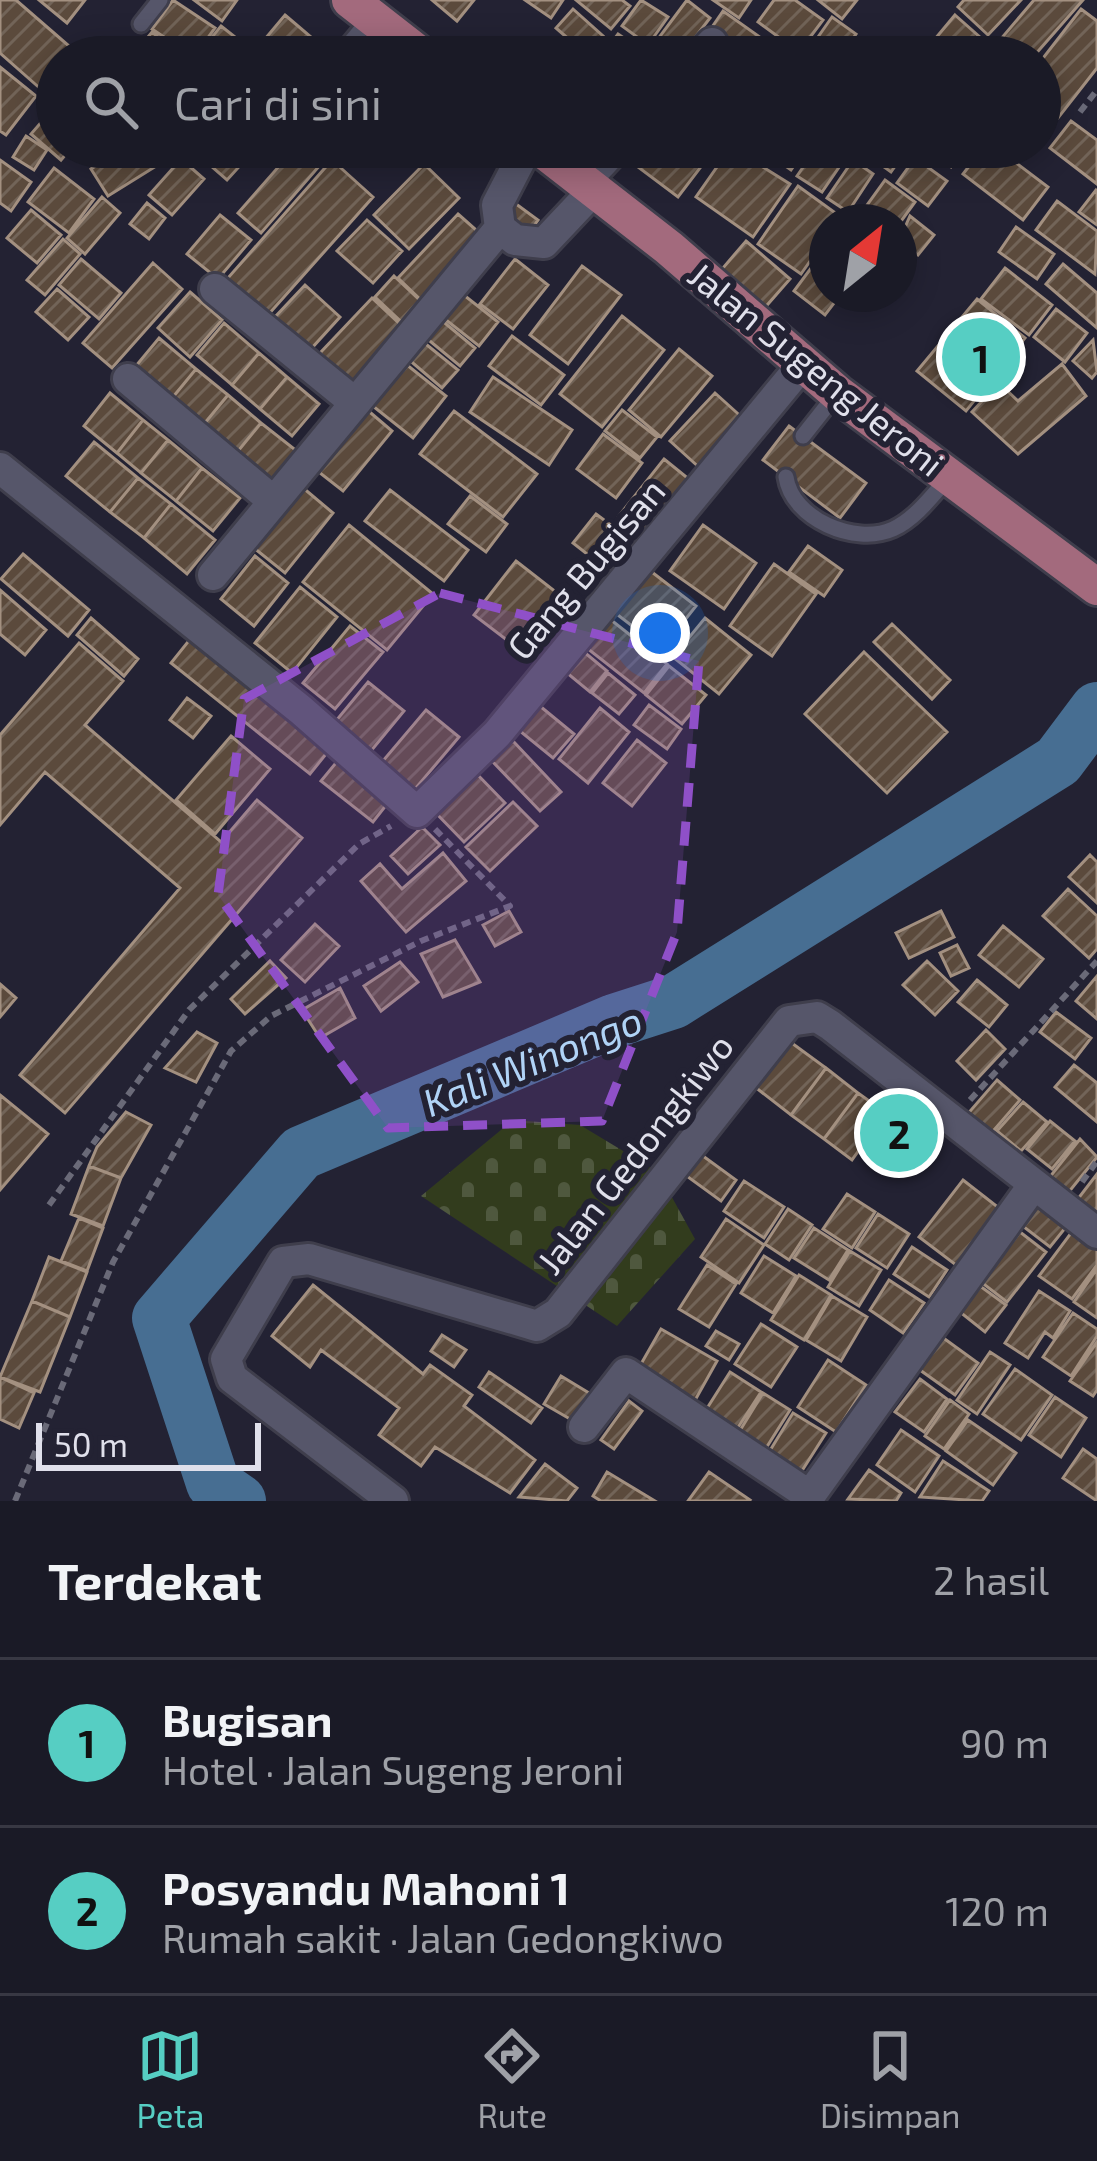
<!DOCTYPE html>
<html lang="id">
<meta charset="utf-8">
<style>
:root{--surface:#1a1a26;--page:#272732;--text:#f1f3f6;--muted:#9fa1a7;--line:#383843;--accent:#56cec3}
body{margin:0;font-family:"Exo 2",sans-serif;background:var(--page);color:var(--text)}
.compass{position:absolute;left:809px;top:204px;width:108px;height:108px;border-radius:50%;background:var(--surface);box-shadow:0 6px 30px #0003;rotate:30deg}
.scale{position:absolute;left:36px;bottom:30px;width:225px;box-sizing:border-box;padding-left:12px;border:6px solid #e0e0eb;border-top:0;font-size:33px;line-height:42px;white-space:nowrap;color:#e0e0eb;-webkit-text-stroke:9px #232233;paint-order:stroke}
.you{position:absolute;left:660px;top:633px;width:42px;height:42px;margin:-30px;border:9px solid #fff;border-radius:50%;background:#1a73e8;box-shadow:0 0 0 18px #1a73e833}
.badge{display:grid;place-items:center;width:78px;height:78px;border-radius:50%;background:var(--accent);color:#111;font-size:39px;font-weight:700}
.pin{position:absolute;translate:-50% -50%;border:6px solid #fff;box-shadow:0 3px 12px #0006}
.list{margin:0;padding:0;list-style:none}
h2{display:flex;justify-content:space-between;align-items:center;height:156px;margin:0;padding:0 48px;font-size:51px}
h2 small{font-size:39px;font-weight:400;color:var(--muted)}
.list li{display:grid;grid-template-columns:78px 1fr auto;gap:36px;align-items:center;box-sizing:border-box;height:168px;padding:0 48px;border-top:3px solid var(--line)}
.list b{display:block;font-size:45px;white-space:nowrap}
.list p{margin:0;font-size:39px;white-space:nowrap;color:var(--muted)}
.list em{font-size:39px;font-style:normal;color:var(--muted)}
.icon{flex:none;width:66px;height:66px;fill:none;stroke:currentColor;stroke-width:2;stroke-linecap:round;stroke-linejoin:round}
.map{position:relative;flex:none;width:1097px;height:1501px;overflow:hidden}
.search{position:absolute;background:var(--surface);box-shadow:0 6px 30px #0003;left:36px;right:36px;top:36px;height:132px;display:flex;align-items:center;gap:30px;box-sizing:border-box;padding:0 42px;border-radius:66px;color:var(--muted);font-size:45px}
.sheet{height:492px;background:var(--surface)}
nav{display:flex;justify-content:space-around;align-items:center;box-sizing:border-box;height:168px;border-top:3px solid var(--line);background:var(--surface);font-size:33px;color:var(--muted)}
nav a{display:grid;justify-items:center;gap:6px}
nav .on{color:var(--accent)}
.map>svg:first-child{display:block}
.cemetery{fill:url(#cemetery-stones)}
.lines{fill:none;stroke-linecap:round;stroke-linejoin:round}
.river{stroke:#476e92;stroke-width:54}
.building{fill:url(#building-hatch);stroke:#a39080;stroke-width:3}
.lane-casing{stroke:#3f3e4c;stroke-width:21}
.street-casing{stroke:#3f3e4c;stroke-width:36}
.primary-casing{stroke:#3f3e4c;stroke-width:42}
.path{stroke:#6a6a78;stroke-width:6;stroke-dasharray:9 6;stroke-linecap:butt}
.lane{stroke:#56566a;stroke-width:15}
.street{stroke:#56566a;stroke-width:30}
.primary{stroke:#a36a7d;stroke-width:36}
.marked{fill:#8f50c8;fill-opacity:0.2;stroke:#8f50c8;stroke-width:9;stroke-dasharray:24 15;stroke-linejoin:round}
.labels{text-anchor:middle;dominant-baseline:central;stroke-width:12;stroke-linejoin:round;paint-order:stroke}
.street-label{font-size:36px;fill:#e0e0eb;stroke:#232233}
.water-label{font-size:39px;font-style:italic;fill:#b0d3f6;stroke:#232233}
</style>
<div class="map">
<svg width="1097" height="1501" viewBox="0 0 1097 1501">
<defs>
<pattern id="cemetery-stones" width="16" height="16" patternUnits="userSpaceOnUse" patternTransform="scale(3)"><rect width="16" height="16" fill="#323c1d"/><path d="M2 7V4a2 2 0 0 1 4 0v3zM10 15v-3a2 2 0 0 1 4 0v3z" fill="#4f583e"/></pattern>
<pattern id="building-hatch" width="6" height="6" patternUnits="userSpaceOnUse" patternTransform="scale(3)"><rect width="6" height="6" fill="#5b4a3c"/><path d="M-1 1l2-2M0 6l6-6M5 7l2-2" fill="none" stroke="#726458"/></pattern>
</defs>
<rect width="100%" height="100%" fill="#232233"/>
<!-- cemetery -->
<path class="cemetery" d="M513,1120L580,1125L658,1172L695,1239L617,1326L421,1196Z"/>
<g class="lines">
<!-- river -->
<path class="river" d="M239,1501L213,1483L159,1318L301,1153L614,1021L673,1002L1058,761L1097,709"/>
</g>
<!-- building -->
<path class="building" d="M0,0H16L77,53L57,57V75L43,91L0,53Z
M39,0H85L67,23Z
M173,0L215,28L194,57L152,29Z
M194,0H237L222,21Z
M432,0H474L457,21Z
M525,0H563L551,18Z
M576,0H622L630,6L611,29Z
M641,0L668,17L648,45L622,26Z
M687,0L710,18L680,57H657L649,51Z
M713,0H751L739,18Z
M774,0H795L823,20L799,52L758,22Z
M818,0H857L842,19Z
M964,0H1021L988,35L958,7Z
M1034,0H1083L1033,57H1005L994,47Z
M573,9L603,36L587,55L556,28Z
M1081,9L1097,21V68L1058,118L1040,104V62Z
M723,11L764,40L752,57L708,33Z
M285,15L331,54L328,57H262L255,51Z
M955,15L982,39L967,57H920Z
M832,17L856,34L840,57H804Z
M221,26L235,37L219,57H196Z
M152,32L182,57L134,54Z
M618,34L637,47L630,57L606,50Z
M556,39L576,57H539Z
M0,67L36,96L6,135L0,131Z
M57,104V147H72L61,160L31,134Z
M1071,121L1097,140V184L1050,148Z
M26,136L47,150L34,170L13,157Z
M125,147H162L169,158L108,196L91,169Z
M216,147H257L227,180L204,160Z
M296,147H317L328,156L261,233L238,213Z
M647,147H716L678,197L634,164Z
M731,147L790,184L753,237L696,197Z
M766,147H807L791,170L764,151Z
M817,147H832L846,157L822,192L797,176Z
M900,147L906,151L891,172L859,149Z
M920,147H964L951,167Z
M984,147H995L1048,187L1023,220L963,174Z
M915,158L947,181L928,206L897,183Z
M181,159L204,179L172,215L149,195Z
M0,160L31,182L11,211L0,203Z
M332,160L373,197L268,315L227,279Z
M853,160L873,174L848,212L827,198Z
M424,164L459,198L409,249L374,215Z
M54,168L94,199L69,233L28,202Z
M885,180L915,202L899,224L867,205Z
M798,186L841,217L827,222V237L801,274L758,244Z
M1096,190L1097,191V225L1079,212Z
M102,197L120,213L85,254L67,238Z
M512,201L538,220L526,237L502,219Z
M1057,201L1097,231L1095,274L1036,230Z
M147,203L165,218L149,239L130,224Z
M31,210L61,235L37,263L7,238Z
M458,214L483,236L422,301L398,278Z
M220,215L251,240L218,279L187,254Z
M910,216L934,235L918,255L899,241Z
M367,220L402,251L373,283L337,251Z
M1016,227L1054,254L1037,279L999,252Z
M63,239L80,254L45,295L27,280Z
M746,241L790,279L761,312L717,275Z
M823,252L827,294H841L825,315L794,291Z
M81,259L121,293L99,319L59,285Z
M515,259L548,285L513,329L480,304Z
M153,263L182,289L112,368L83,343Z
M1063,264L1097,293V328L1046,284Z
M582,266L621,295L568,364L530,335Z
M1005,268L1052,305L1029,335L981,299Z
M394,276L428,308L409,329L375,297Z
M305,285L340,317L310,350L275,317Z
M57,289L89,317L68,340L36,312Z
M190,292L222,320L190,357L158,328Z
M460,292L498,322L479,346L441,316Z
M372,298L404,328L351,383L320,353Z
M977,299L1025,338L966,411L917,371Z
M1056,309L1087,333L1065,362L1034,337Z
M622,316L664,350L602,427L560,394Z
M440,319L475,348L460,366L425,337Z
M224,323L259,353L232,385L197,355Z
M512,336L564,375L541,405L489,366Z
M159,338L196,369L173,397L135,367Z
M1093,340L1097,372L1092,378L1073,361Z
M422,341L458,370L442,388L407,358Z
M679,349L712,376L661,437L629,410Z
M259,353L287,377L260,409L232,385Z
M402,361L446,396L413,438L369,403Z
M1062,364L1086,396L1018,454L972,412L999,383L1018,401Z
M196,369L228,395L204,424L173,397Z
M287,377L319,404L292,436L260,409Z
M493,377L572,430L549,465L470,412Z
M110,393L143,420L117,453L84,426Z
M715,393L746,421L702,470L670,441Z
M228,395L261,423L238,451L204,424Z
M365,408L392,431L343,491L315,469Z
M622,410L657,437L640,458L605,431Z
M454,411L537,474L503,517L420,454Z
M143,420L168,440L141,473L117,453Z
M261,423L298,452L274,481L238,451Z
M789,426L866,483L840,518L763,460Z
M603,434L642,463L616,498L577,469Z
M168,440L202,468L176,501L141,473Z
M94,442L138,478L110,512L66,476Z
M664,459L690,480L644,538L618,517Z
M202,468L240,498L213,531L176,501Z
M138,478L171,504L144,538L110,512Z
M302,487L333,513L285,573L254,548Z
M390,490L468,550L444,581L365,521Z
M470,496L507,524L486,552L448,524Z
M171,504L215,540L187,574L144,538Z
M596,514L639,546L615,576L573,543Z
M349,525L433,594L387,650L303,582Z
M703,525L756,563L724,609L670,571Z
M808,546L842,570L824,596L789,572Z
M23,554L89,610L68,636L1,579Z
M255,556L288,583L254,626L221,599Z
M516,561L561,596L520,650L474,615Z
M774,564L816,594L772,656L730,626Z
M644,566L696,606L662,649L610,609Z
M300,587L337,617L292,673L255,643Z
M0,590L46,630L25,655L0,634Z
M606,616L667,664L644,693L583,645Z
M91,618L138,659L124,676L77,635Z
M705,618L751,655L719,694L673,657Z
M892,624L950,680L932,699L874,642Z
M350,626L383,652L335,709L303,683Z
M191,638L330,749L310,774L171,663Z
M79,643L123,681L85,725L221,842L257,800L302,838L65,1113L20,1075L180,888L45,772L0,825V735Z
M578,647L607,671L590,692L561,668Z
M864,652L947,732L887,793L805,714Z
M669,666L706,695L682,724L646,695Z
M608,673L635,695L619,714L592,693Z
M368,682L404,711L371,751L335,722Z
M187,698L211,716L193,738L170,720Z
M535,702L574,734L553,758L515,727Z
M649,705L681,729L667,749L634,725Z
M600,708L629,732L588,783L559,759Z
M426,710L459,737L415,789L382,762Z
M231,736L270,769L215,834L176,800Z
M637,740L666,763L632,806L603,783Z
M513,741L561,792L540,811L492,761Z
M340,758L391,799L373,822L321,781Z
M473,770L505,803L464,842L432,809Z
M513,802L537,826L490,871L466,847Z
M422,827L440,845L408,874L391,856Z
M443,853L466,881L406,932L361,881L380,864L402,889Z
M1090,855L1097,862V903L1069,877Z
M1068,889L1097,916V949L1089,958L1043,916Z
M509,911L521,932L495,946L483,925Z
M941,911L954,937L909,958L896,933Z
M315,924L339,946L305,982L281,960Z
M1003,926L1043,959L1019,987L979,955Z
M455,940L480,982L443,997L421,954Z
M957,945L969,968L951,976L940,953Z
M270,961L286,978L245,1014L231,999Z
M927,961L958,991L935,1015L903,985Z
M400,962L418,982L381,1011L364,986Z
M1097,976V1019L1076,1001Z
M977,980L1007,1005L989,1027L958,1002Z
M0,984L16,998L0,1017Z
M340,988L355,1018L320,1038L302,1010Z
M1056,1012L1091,1038L1075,1059L1040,1032Z
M986,1030L1005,1049L976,1080L957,1061Z
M197,1032L217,1043L196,1082L165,1068Z
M789,1041L826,1068L791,1115L755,1087Z
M1074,1065L1097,1083V1122L1055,1087Z
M826,1068L858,1093L824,1139L791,1115Z
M997,1080L1020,1100L988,1137L965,1117Z
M858,1093L886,1113L852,1160L824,1139Z
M0,1095L48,1134L0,1190Z
M903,1100L929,1120L895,1166L869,1146Z
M1023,1102L1047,1122L1021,1151L997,1131Z
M126,1112L151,1125L121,1178L89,1166L97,1147Z
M1050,1121L1075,1141L1052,1169L1027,1149Z
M1080,1139L1097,1157L1064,1198L1045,1183Z
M692,1148L736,1180L721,1201L677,1169Z
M89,1166L121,1178L103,1226L71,1214Z
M1097,1174V1221L1074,1204Z
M963,1180L999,1208L956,1265L919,1237Z
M744,1181L784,1207L764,1238L724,1211Z
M847,1194L875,1212L852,1248L823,1229Z
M1035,1195L1070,1222L1050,1247L1015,1220Z
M788,1209L812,1225L789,1260L765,1244Z
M878,1214L909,1234L887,1268L856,1248Z
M79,1218L103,1228L87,1271L61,1261Z
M726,1219L764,1245L739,1283L701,1257Z
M814,1228L848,1250L829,1280L794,1258Z
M1074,1229L1097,1246V1265L1072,1299L1039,1276Z
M1020,1232L1046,1252L1007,1302L981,1282Z
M912,1247L947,1270L929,1297L894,1274Z
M850,1251L881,1270L859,1306L828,1287Z
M764,1256L796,1276L773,1313L741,1293Z
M49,1257L87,1272L70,1317L32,1301Z
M707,1265L736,1284L709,1327L679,1309Z
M1097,1269V1318L1074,1302Z
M799,1275L831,1295L804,1340L771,1320Z
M889,1280L924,1303L903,1333L870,1310Z
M313,1285L423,1374L430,1365L472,1395L464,1406L535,1460L510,1493L435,1447L421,1466L379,1435L399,1408L321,1350L310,1367L272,1336Z
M980,1286L1006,1305L985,1332L960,1312Z
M1039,1291L1070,1311L1053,1338L1045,1332L1028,1358L1005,1343Z
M832,1296L867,1317L841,1361L806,1340Z
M32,1301L70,1317L40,1392L0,1377Z
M1073,1313L1097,1329V1336L1071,1376L1043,1357Z
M761,1324L797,1347L771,1387L735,1364Z
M661,1329L717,1361L693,1404L637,1371Z
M716,1331L739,1344L729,1360L706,1346Z
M442,1335L466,1350L454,1367L431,1351Z
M942,1337L978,1363L955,1395L920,1370Z
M1097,1342V1390L1093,1396L1070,1381Z
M990,1352L1010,1365L977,1414L957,1400Z
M828,1360L866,1385L836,1432L798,1407Z
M1015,1369L1052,1395L1021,1440L983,1414Z
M489,1372L542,1408L531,1423L479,1387Z
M730,1372L761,1392L735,1432L704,1413Z
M561,1376L594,1396L577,1423L544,1404Z
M0,1377L34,1393L19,1428L0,1419Z
M920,1379L947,1399L924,1432L895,1412Z
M763,1393L790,1410L763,1453L736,1437Z
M1055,1397L1086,1418L1061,1457L1029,1435Z
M950,1400L969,1414L944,1449L925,1436Z
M629,1401L642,1411L614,1449L601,1440Z
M793,1413L826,1433L798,1477L766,1457Z
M968,1420L1016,1453L993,1485L946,1451Z
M901,1430L939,1456L915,1492L877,1465Z
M1083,1449L1097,1459V1501L1063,1478Z
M943,1461L989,1491L982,1501L920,1497Z
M545,1464L577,1488L567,1501L519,1497Z
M869,1470L901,1493L896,1501L848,1499Z
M607,1472L655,1501H601L593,1496Z
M709,1472L750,1500L749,1501H688Z"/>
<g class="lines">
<!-- lane casing -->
<g class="lane-casing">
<path id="lane" d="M141,24L160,0
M338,57L370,19
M803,436L837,393
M786,477C792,519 855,546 893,529C915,519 933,495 948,478"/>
</g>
<!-- street casing -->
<g class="street-casing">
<path id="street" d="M699,57L712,43
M527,147L497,205L500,228L515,240L544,243L594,190
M584,182L617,147
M215,289L354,402
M128,379L272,500
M0,468L301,710L417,812L497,734L802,365
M213,575L500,228
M584,1427L626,1373L810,1496
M393,1501L232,1378L226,1359L283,1262L309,1259L537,1326L558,1313L789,1021L817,1017L830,1025L1097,1233
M806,1501L1032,1187"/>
</g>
<!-- primary casing -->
<g class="primary-casing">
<path id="primary" d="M350,0L423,57
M539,147L669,248L837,393L1097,587"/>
</g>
<!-- path -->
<path class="path" d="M1080,112L1097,90
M970,1100L1097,961
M1082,1182L1097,1161
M49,1205L189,1010L359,844L391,826
M15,1501L113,1262L231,1051L271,1016L421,941L510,906L435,829"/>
<!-- lane -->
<use href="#lane" class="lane"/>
<!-- street -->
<use href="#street" class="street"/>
<!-- primary -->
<use href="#primary" class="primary"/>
</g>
<!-- marked area -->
<path class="marked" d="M440,593L699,661L677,932L602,1121L388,1128L218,895L244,699Z"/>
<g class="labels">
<!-- street labels -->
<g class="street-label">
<text transform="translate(817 368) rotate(39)">Jalan Sugeng Jeroni</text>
<text transform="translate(585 568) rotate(-50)">Gang Bugisan</text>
<text transform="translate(634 1153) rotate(-52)">Jalan Gedongkiwo</text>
</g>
<!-- water labels -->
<g class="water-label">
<text transform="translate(532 1060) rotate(-22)">Kali Winongo</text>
</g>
</g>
</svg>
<svg class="compass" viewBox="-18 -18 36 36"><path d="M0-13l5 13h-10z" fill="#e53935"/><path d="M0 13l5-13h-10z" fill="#9fa1a7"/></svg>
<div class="scale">50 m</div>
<div class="you"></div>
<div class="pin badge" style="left:981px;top:357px">1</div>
<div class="pin badge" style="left:899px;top:1133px">2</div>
<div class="search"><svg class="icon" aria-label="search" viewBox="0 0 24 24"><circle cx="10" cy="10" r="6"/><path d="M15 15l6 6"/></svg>Cari di sini</div>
</div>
<section class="sheet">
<h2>Terdekat<small>2 hasil</small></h2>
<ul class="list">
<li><span class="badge">1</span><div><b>Bugisan</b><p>Hotel · Jalan Sugeng Jeroni</p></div><em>90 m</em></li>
<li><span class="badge">2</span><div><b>Posyandu Mahoni 1</b><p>Rumah sakit · Jalan Gedongkiwo</p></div><em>120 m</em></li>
</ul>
</section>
<nav>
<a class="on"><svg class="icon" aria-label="map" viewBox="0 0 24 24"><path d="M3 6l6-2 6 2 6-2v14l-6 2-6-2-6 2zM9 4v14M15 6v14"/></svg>Peta</a>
<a><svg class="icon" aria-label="directions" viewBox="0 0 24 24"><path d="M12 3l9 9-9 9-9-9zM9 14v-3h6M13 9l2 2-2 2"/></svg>Rute</a>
<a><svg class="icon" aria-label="saved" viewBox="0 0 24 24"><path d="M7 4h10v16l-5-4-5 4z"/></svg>Disimpan</a>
</nav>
